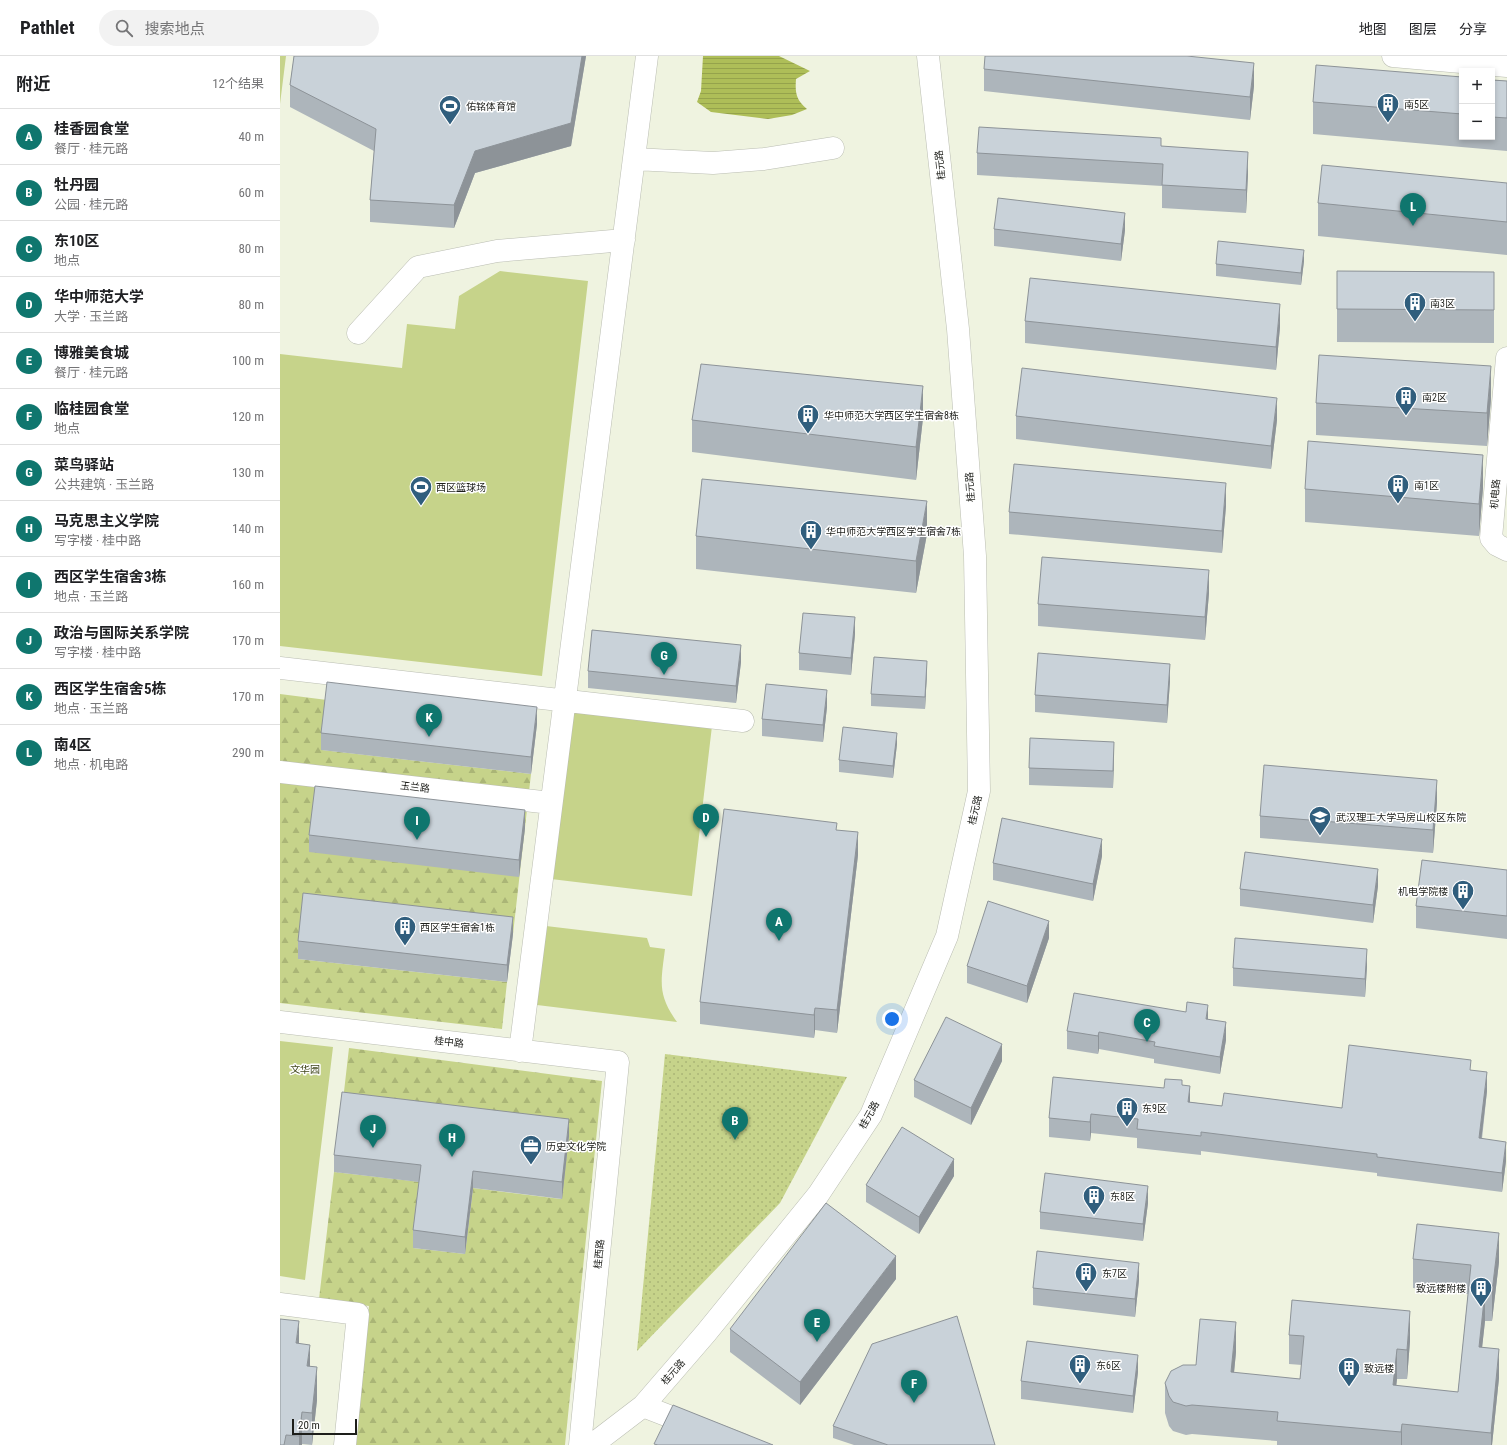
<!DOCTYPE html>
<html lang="zh">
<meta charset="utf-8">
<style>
:root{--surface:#fff;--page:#f2f2f2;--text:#202124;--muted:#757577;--line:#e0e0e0;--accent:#0f766e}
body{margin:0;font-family:"Roboto Condensed","Noto Sans SC",sans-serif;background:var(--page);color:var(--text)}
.controls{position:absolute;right:12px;top:12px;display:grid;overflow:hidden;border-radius:0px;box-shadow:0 2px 6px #0003}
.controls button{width:36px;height:36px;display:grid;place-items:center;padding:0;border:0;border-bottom:1px solid var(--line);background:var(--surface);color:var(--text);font:20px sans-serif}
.scale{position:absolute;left:12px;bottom:10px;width:65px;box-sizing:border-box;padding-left:4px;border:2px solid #1d1e1a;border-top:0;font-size:11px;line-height:14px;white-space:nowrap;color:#1d1e1a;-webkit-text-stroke:3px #fff;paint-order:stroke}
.you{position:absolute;left:612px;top:963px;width:14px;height:14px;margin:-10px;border:3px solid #fff;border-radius:50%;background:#1a73e8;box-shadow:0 0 0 6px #1a73e833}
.badge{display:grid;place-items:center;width:26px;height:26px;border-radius:50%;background:var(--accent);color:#fff;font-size:13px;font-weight:700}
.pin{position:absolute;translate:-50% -33px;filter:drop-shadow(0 1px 2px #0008)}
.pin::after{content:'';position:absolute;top:21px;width:14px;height:12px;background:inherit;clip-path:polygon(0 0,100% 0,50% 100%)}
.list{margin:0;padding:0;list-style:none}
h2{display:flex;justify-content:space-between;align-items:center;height:52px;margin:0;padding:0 16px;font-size:17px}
h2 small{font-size:13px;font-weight:400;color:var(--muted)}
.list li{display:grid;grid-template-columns:26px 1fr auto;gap:12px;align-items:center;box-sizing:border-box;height:56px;padding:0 16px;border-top:1px solid var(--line)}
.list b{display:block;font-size:15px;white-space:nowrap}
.list p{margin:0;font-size:13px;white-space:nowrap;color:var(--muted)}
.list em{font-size:13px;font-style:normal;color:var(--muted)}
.icon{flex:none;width:22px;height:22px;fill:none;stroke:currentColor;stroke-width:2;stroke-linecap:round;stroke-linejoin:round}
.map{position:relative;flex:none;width:1227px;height:1389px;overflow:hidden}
header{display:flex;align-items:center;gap:24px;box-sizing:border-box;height:56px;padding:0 20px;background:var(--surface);border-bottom:1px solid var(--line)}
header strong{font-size:19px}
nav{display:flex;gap:22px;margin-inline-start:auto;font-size:14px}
.search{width:280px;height:36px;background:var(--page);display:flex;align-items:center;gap:10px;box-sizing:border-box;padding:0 14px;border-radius:22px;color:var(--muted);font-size:15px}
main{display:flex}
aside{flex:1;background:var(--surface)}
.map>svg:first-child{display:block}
.built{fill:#eff3e0;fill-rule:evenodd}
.green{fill:#c6d38a}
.forest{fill:url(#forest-firs)}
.garden{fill:url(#garden-dots)}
.water{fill:url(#water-rules)}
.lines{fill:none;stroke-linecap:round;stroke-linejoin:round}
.street-casing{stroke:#babdb2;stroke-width:23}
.street{stroke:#fff;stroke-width:22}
.wall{fill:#adb5bb}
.shaded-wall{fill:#8d9398}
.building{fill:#c9d2d9;stroke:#8d9398}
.labels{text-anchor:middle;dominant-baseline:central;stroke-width:3;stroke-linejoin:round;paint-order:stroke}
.poi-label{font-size:10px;fill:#1d1e1a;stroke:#fff;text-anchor:start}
.street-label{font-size:10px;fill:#1d1e1a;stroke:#fff}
.park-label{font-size:10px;fill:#3f451b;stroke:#fff}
</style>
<header>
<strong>Pathlet</strong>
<div class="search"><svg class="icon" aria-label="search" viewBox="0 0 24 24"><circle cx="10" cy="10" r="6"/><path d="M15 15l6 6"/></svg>搜索地点</div>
<nav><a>地图</a><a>图层</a><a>分享</a></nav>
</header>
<main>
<aside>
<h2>附近<small>12个结果</small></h2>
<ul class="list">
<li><span class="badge">A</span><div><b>桂香园食堂</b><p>餐厅 · 桂元路</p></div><em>40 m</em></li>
<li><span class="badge">B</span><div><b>牡丹园</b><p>公园 · 桂元路</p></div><em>60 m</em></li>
<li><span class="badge">C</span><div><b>东10区</b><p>地点</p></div><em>80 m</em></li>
<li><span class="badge">D</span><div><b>华中师范大学</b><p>大学 · 玉兰路</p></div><em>80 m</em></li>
<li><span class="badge">E</span><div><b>博雅美食城</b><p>餐厅 · 桂元路</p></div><em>100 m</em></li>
<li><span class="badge">F</span><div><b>临桂园食堂</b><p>地点</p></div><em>120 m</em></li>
<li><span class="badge">G</span><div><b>菜鸟驿站</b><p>公共建筑 · 玉兰路</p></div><em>130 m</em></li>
<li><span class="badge">H</span><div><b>马克思主义学院</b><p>写字楼 · 桂中路</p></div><em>140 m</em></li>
<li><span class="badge">I</span><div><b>西区学生宿舍3栋</b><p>地点 · 玉兰路</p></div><em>160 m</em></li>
<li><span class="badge">J</span><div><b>政治与国际关系学院</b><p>写字楼 · 桂中路</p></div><em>170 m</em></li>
<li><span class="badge">K</span><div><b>西区学生宿舍5栋</b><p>地点 · 玉兰路</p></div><em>170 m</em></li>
<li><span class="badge">L</span><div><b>南4区</b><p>地点 · 机电路</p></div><em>290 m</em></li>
</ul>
</aside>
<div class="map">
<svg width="1227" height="1389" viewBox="0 0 1227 1389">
<defs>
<pattern id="forest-firs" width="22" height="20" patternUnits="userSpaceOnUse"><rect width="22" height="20" fill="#c6d38a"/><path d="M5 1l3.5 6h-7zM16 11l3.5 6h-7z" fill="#aab576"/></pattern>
<pattern id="garden-dots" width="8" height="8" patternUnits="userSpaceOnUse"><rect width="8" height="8" fill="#c6d38a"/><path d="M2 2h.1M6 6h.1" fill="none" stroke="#aab576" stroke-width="1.8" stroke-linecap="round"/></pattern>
<pattern id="water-rules" width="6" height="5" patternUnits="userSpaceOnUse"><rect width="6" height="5" fill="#aebe58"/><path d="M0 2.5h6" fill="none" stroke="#95a34c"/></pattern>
</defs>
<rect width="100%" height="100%" fill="#fafcf1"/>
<!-- built -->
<path class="built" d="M0,0H1227V1389H0ZM1182,15H1212V81H1182Z"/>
<!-- green -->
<path class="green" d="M0,0H6L0,48Z
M220,215L308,225L262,620L0,590V298L122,312L127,268L175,273L179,240Z
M291,653L432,670L412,840L271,823Z
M266,870L367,882L370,891L385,893C381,926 377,938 397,966L257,949Z
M0,985L53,991L25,1224L0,1220Z"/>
<!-- forest -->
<path class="forest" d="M0,638L47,644L42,694L251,718L233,878L23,854L18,903L227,926L222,973L0,947Z
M69,992L322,1025L285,1389H75L89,1250L39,1243L54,1116L141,1126L133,1192L185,1198L193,1132L281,1143L289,1080L62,1053Z"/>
<!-- garden -->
<path class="garden" d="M385,998L567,1021L500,1147L357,1295Z"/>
<!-- water -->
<path class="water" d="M423,0H499L530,15L516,23C515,37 516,44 527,53L512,59L488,63L431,56L417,46L421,35Z"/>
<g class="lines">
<!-- street casing -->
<g class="street-casing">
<path id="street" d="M1113,0L1227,10
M354,103L433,107L484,103L553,92
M78,277L138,211L217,195L344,184
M1227,302L1211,482L1217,489L1227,494
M0,612L463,665
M0,716L271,747
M0,966L338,1006L300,1389
M240,995L367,0
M0,1248L78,1258L65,1389
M363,1350L463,1389
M312,1389L363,1350L426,1277L538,1139L591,1059L667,880L699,735L695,500L678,273L648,0"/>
</g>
<!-- street -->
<use href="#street" class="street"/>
</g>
<!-- wall -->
<path class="wall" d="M14,0H306L291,90L195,117L174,172L90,166V144L94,95L10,51V29Z
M704,13L974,30L970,64L704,35Z
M1182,21V81H1212V24L1227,25V95L1033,78V46Z
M881,90L968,118L966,157L882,152V130L697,119V97Z
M1227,127V199L1038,180V147Z
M714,173L845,174L841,205L714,190Z
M1024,205L1021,229L936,220V208Z
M1057,215L1214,216V287L1057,286Z
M745,265L1000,271L996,314L745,287Z
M1211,343L1207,390L1036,379V347Z
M736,360L997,364L991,413L736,383Z
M643,362L636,424L412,396V364Z
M1203,432L1199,480L1025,466V433Z
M946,450L942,497L729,478V456Z
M647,478L636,537L416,513V480Z
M929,537L925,584L758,570V548Z
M575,578L571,619L519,614V597Z
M461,606L456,647L308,632V615Z
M647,616L645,653L591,650V638Z
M890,625L887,667L755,656V639Z
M547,651L543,686L482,680V663Z
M257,668L251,718L41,694V677Z
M617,688L613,722L559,716V704Z
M834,703L833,732L749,729V712Z
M1157,746L1153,797L980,782V760Z
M245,772L239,821L29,796V779Z
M557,774L578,799L557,977L535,974L534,982L420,968V946Z
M822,800L813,845L713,824V807Z
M1227,814V883L1136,872V850Z
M1098,830L1093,867L960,850V833Z
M233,878L227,926L18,903V885Z
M769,882L747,947L687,927V910Z
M1087,910L1085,941L953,930V912Z
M928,963L946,984L940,1018L874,1007V1003L819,993L818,998L787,993V975Z
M722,1005L691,1069L634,1041V1024Z
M1191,1014L1207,1035L1202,1083L1226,1105L1222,1136L1097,1120V1117L921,1095V1099L857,1092V1082L811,1077L810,1085L769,1081V1062L884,1032L902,1029L910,1046L942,1050L1062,1052Z
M289,1080L282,1143L193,1132L185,1198L133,1192V1174L139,1126L54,1116V1099Z
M674,1120L639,1178L586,1146V1129Z
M868,1147L863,1185L760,1173V1156Z
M1133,1203L1219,1206L1212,1265H1205L1202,1291L1219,1322L1212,1389H997V1385L912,1378L906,1379L893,1375L889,1370L885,1357V1327L916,1309L956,1296L954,1317L1020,1323L1022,1309L1009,1308V1279L1130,1285L1127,1323H1117L1116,1330L1178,1336L1188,1238L1133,1232Z
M616,1223L520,1349L450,1296V1273Z
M859,1224L855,1261L753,1249V1232Z
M19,1287L30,1311L37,1344L32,1389L22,1388V1389H0Z
M858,1316L853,1357L741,1343V1325Z
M553,1370L715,1389H574L553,1382Z"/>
<!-- shaded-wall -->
<path class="shaded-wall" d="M302,0H306L291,90L195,117L174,172V149L195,95Z
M974,7V30L970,64V41Z
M968,96V118L966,157V134Z
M845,157V174L841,205V188Z
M1024,194V205L1021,229V217Z
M1000,248V271L996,314V291Z
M1211,310V343L1207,390V357Z
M643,330V362L636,424V391Z
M997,342V364L991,413V390Z
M1203,399V432L1199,480V448Z
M946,427V450L942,497V475Z
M647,445V478L636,537V505Z
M929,514V537L925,584V561Z
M575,561V578L571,619V602Z
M461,589V606L456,647V630Z
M647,605V616L645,653V641Z
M890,608V625L887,667V649Z
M547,634V651L543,686V669Z
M257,651V668L251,718V701Z
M617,677V688L613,722V710Z
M834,686V703L833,732V715Z
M1157,724V746L1153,797V774Z
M245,754V772L239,821V804Z
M578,776V799L557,977V954Z
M822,783V800L813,845V828Z
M1098,813V830L1093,867V849Z
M233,861V878L227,926V909Z
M769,865V882L747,947V930Z
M1087,893V910L1085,941V923Z
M928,949V967L926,963Z
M535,952V974L534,982V959Z
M946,966V984L940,1018V1001Z
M819,976V993L818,998V980Z
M722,988V1005L691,1069V1052Z
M1207,1016V1035L1199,1102V1082Z
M910,1030V1049L908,1046Z
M811,1058V1077L810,1085V1066Z
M289,1063V1080L282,1143V1126Z
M1226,1086V1105L1222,1136V1117Z
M674,1103V1120L639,1178V1161Z
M193,1115V1132L185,1198V1181Z
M868,1130V1147L863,1185V1168Z
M1219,1177V1206L1212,1265V1236Z
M616,1200V1223L520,1349V1326Z
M859,1207V1224L855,1261V1243Z
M1205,1235V1265L1199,1320V1291Z
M1130,1255V1285L1127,1323V1294Z
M19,1265V1297L16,1287Z
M956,1266V1296L951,1346V1316Z
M30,1289V1321L27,1310Z
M1117,1293V1323L1113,1359V1329Z
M1219,1293V1322L1212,1389H1211V1377Z
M858,1299V1316L853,1357V1340Z
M37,1311V1344L32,1389V1357Z
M22,1356V1389H19V1380Z
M1122,1368V1389H1121V1376Z"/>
<!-- building -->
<path class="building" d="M14,0H302L291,67L195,95L174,149L90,144L96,73L10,29Z
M705,0H907L974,7L970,41L704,13Z
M1036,9L1182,21V58L1033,46Z
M1212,24L1227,25V62L1212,61Z
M699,71L881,82V90L968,96L966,134L882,129L883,108L697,97Z
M1042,109L1227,127V166L1038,147Z
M718,142L845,157L841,188L714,173Z
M938,185L1024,194L1021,217L936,208Z
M1057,215L1214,216V254L1057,253Z
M750,222L1000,248L996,291L745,265Z
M1039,299L1211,310L1207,357L1036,347Z
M421,308L643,330L636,391L412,364Z
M742,312L997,342L991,390L736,360Z
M1028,385L1203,399L1199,448L1025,433Z
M734,408L946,427L942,475L729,456Z
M422,423L647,445L636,505L416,480Z
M762,501L929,514L925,561L758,548Z
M523,557L575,561L571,602L519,597Z
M312,574L461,589L456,630L308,615Z
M758,597L890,608L887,649L755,639Z
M594,601L647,605L645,641L591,638Z
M47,626L257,651L251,701L41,677Z
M486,628L547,634L543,669L482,663Z
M563,671L617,677L613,710L559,704Z
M750,682L834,686L833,715L749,712Z
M984,709L1157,724L1153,774L980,760Z
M35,730L245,754L239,804L29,779Z
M444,753L557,767L556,774L578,776L557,954L535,952L534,959L420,946Z
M722,762L822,783L813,828L713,807Z
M965,796L1098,813L1093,849L960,833Z
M1142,804L1227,814V860L1136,850Z
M23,837L233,861L227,909L18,885Z
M708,845L769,865L747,930L687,910Z
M955,882L1087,893L1085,923L953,912Z
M794,937L906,956L907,946L928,949L926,963L946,966L940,1001L874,990L875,986L819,976L818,980L787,975Z
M666,961L722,988L691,1052L634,1024Z
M1069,989L1191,1004L1190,1014L1207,1016L1199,1082L1226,1086L1222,1117L1097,1101V1098L921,1076V1080L857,1073L858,1063L811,1058L810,1066L769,1062L773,1021L884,1032L885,1023L902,1024V1029L910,1030L908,1046L942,1050L944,1037L1062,1052Z
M62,1036L289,1063L282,1126L193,1115L185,1181L133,1174L141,1109L54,1099Z
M622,1071L674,1103L639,1161L586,1129Z
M765,1117L868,1130L863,1168L760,1156Z
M546,1147L616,1200L520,1326L450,1273Z
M1137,1168L1219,1177L1212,1236L1205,1235L1199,1291L1219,1293L1211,1377L1122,1368L1121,1376L997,1365L998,1356L912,1349L906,1350L893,1346L889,1340L885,1327L891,1315L903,1309H916L920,1263L956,1266L951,1316L1020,1323L1024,1280L1009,1279L1012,1244L1130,1255L1127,1294L1117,1293L1113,1329L1178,1336L1191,1209L1133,1203Z
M757,1195L859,1207L855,1243L753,1232Z
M677,1260L715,1389H608L553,1370L592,1288Z
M0,1263L19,1265L16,1287L30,1289L27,1310L37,1311L32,1357L22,1356L19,1380L6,1379L4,1389H0Z
M747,1285L858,1299L853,1340L741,1325Z
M393,1349L493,1389H378L374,1388Z"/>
<!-- icons -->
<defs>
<g id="building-pin" transform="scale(1.15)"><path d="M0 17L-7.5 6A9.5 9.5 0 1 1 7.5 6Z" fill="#305e7d" stroke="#fff"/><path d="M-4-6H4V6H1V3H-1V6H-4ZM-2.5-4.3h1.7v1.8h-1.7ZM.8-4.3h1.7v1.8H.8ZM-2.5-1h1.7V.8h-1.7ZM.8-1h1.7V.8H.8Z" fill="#fff"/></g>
<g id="stadium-pin" transform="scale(1.15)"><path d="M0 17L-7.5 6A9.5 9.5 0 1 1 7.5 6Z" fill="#305e7d" stroke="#fff"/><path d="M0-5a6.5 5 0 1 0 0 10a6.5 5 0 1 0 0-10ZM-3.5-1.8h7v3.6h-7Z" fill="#fff"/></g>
<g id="university-pin" transform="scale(1.15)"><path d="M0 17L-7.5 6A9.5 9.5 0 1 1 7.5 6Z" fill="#305e7d" stroke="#fff"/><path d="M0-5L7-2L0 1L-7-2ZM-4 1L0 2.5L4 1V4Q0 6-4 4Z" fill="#fff"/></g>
<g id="office-pin" transform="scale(1.15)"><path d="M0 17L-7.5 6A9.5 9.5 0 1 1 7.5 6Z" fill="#305e7d" stroke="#fff"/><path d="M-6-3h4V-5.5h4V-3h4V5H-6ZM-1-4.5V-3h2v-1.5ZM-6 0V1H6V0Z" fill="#fff"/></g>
</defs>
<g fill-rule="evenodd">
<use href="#building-pin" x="1108" y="48"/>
<use href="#stadium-pin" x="170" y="50"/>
<use href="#building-pin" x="1135" y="247"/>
<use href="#building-pin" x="1126" y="341"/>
<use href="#building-pin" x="528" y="359"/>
<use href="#building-pin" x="1118" y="429"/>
<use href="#stadium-pin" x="141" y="431"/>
<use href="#building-pin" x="531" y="475"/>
<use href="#university-pin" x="1040" y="761"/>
<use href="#building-pin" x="1183" y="835"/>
<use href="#building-pin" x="125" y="871"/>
<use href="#building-pin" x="847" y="1052"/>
<use href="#office-pin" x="251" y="1090"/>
<use href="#building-pin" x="814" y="1140"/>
<use href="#building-pin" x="806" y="1217"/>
<use href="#building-pin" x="1201" y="1232"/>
<use href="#building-pin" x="800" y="1309"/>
<use href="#building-pin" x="1069" y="1312"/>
</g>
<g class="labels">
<!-- poi labels -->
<g class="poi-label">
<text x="1124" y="48">南5区</text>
<text x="186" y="50">佑铭体育馆</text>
<text x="1150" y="247">南3区</text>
<text x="1142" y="341">南2区</text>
<text x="544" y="359">华中师范大学西区学生宿舍8栋</text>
<text x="1134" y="429">南1区</text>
<text x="156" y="431">西区篮球场</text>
<text x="546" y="475">华中师范大学西区学生宿舍7栋</text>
<text x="1056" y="761">武汉理工大学马房山校区东院</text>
<text x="1168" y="835" text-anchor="end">机电学院楼</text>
<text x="140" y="871">西区学生宿舍1栋</text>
<text x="862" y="1052">东9区</text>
<text x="266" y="1090">历史文化学院</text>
<text x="830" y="1140">东8区</text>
<text x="822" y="1217">东7区</text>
<text x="1186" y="1232" text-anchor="end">致远楼附楼</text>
<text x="816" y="1309">东6区</text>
<text x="1084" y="1312">致远楼</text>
</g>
<!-- street labels -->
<g class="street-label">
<text transform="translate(660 109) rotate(-96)">桂元路</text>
<text transform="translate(690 431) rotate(-94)">桂元路</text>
<text transform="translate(1215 438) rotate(-85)">机电路</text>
<text transform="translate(135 731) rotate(7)">玉兰路</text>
<text transform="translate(695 754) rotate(-77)">桂元路</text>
<text transform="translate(169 986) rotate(7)">桂中路</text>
<text transform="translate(589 1059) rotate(-61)">桂元路</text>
<text transform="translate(319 1198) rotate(-84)">桂西路</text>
<text transform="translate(393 1316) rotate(-49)">桂元路</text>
</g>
<!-- park labels -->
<g class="park-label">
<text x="25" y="1013">文华园</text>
</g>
</g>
</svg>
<div class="controls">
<button>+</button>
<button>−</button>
</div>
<div class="scale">20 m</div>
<div class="you"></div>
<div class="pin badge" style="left:499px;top:885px">A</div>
<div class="pin badge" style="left:455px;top:1084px">B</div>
<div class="pin badge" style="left:867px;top:986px">C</div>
<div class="pin badge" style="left:426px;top:781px">D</div>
<div class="pin badge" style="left:537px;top:1286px">E</div>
<div class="pin badge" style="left:634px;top:1347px">F</div>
<div class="pin badge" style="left:384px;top:619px">G</div>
<div class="pin badge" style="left:172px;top:1101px">H</div>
<div class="pin badge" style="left:137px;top:784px">I</div>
<div class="pin badge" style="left:93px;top:1092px">J</div>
<div class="pin badge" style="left:149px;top:681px">K</div>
<div class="pin badge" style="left:1133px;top:170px">L</div>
</div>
</main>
